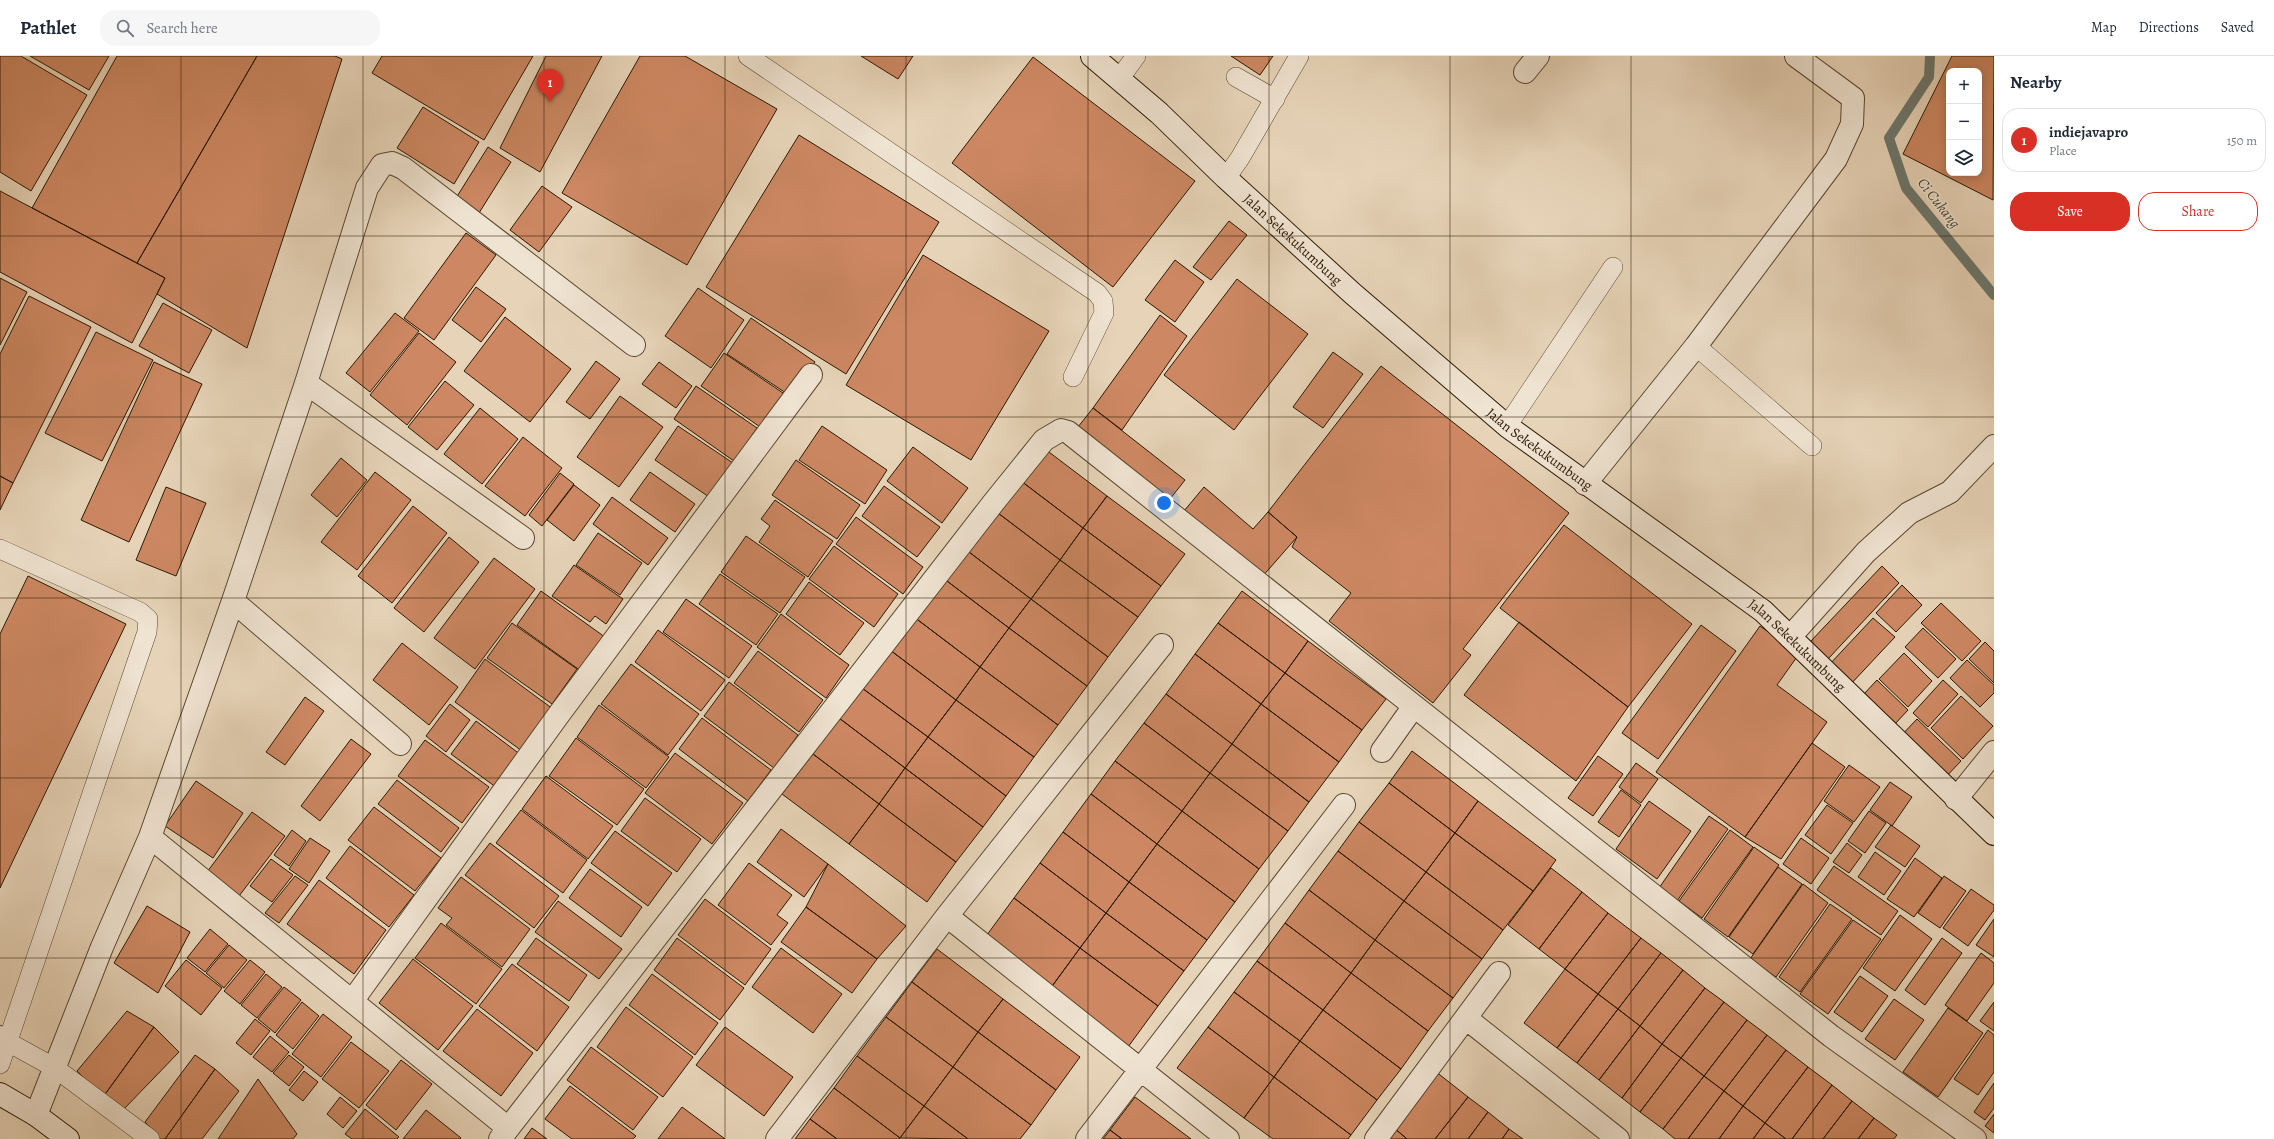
<!DOCTYPE html>
<meta charset="utf-8">
<style>
:root{--surface:#fff;--page:#f6f6f7;--text:#1f2937;--muted:#747a83;--line:#e0e1e3;--accent:#d93025}
body{margin:0;font-family:Alegreya,serif;background:var(--page);color:var(--text)}
.controls{position:absolute;right:12px;top:12px;display:grid;overflow:hidden;border-radius:8px;box-shadow:0 2px 10px #0003}
.controls button{width:36px;height:36px;display:grid;place-items:center;padding:0;border:0;border-bottom:1px solid var(--line);background:var(--surface);color:var(--text);font:20px sans-serif}
.you{position:absolute;left:1164px;top:447px;width:14px;height:14px;margin:-10px;border:3px solid #fff;border-radius:50%;background:#1a73e8;box-shadow:0 0 0 6px #1a73e833}
.badge{display:grid;place-items:center;width:26px;height:26px;border-radius:50%;background:var(--accent);color:#fff;font-size:13px;font-weight:700}
.pin{position:absolute;translate:-50% -33px;filter:drop-shadow(0 1px 2px #0008)}
.pin::after{content:'';position:absolute;top:21px;width:14px;height:12px;background:inherit;clip-path:polygon(0 0,100% 0,50% 100%)}
.list{margin:0;padding:0;list-style:none}
h2{display:flex;justify-content:space-between;align-items:center;height:52px;margin:0;padding:0 16px;font-size:17px}
h2 small{font-size:13px;font-weight:400;color:var(--muted)}
.list li{display:grid;grid-template-columns:26px 1fr auto;gap:12px;align-items:center;box-sizing:border-box;height:64px;margin:0 8px 8px;padding:0 8px;border:1px solid var(--line);border-radius:16px}
.list b{display:block;font-size:15px;white-space:nowrap}
.list p{margin:0;font-size:13px;white-space:nowrap;color:var(--muted)}
.list em{font-size:13px;font-style:normal;color:var(--muted)}
.actions{display:flex;gap:8px;padding:12px 16px}
.actions a{flex:1;padding:9px 0;border:1px solid var(--accent);border-radius:16px;text-align:center;font-size:14px;color:var(--accent)}
.actions .main{background:var(--accent);color:#fff}
.icon{flex:none;width:22px;height:22px;fill:none;stroke:currentColor;stroke-width:2;stroke-linecap:round;stroke-linejoin:round}
.map{position:relative;flex:none;width:1994px;height:1083px;overflow:hidden}
header{display:flex;align-items:center;gap:24px;box-sizing:border-box;height:56px;padding:0 20px;background:var(--surface);border-bottom:1px solid var(--line)}
header strong{font-size:19px}
nav{display:flex;gap:22px;margin-inline-start:auto;font-size:14px}
.search{width:280px;height:36px;background:var(--page);display:flex;align-items:center;gap:10px;box-sizing:border-box;padding:0 14px;border-radius:16px;color:var(--muted);font-size:15px}
main{display:flex}
aside{flex:1;background:var(--surface)}
.map>svg:first-child{display:block}
.lines{fill:none;stroke-linecap:round;stroke-linejoin:round}
.stream{stroke:#6d786f;stroke-width:10}
.building{fill:#cd8863;stroke:#2b1902;fill-rule:evenodd}
.lane-casing{stroke:#5a4830;stroke-width:20}
.street-casing{stroke:#5a4830;stroke-width:24}
.secondary-casing{stroke:#2b1902;stroke-width:24}
.lane{stroke:#efe3d1;stroke-width:19}
.street{stroke:#efe3d1;stroke-width:22}
.secondary{stroke:#efe3d1;stroke-width:22}
.grid{fill:none;stroke:#2b1902;stroke-width:1;stroke-opacity:0.55}
.labels{text-anchor:middle;dominant-baseline:central;stroke-width:3;stroke-linejoin:round;paint-order:stroke}
.street-label{font-size:14px;fill:#2b1902;stroke:#efe3d1}
.water-label{font-size:15px;font-style:italic;fill:#4c4838;stroke:#efe3d1}
</style>
<header>
<strong>Pathlet</strong>
<div class="search"><svg class="icon" aria-label="search" viewBox="0 0 24 24"><circle cx="10" cy="10" r="6"/><path d="M15 15l6 6"/></svg>Search here</div>
<nav><a>Map</a><a>Directions</a><a>Saved</a></nav>
</header>
<main>
<div class="map">
<svg width="1994" height="1083" viewBox="0 0 1994 1083">
<rect width="100%" height="100%" fill="#e7d4b8"/>
<filter id="stains"><feTurbulence type="fractalNoise" baseFrequency=".005" numOctaves="4"/><feColorMatrix values="0 0 0 0 .2 0 0 0 0 .09 0 0 0 0 .02 0 0 0 .5 -.17"/></filter>
<radialGradient id="worn" r=".72"><stop offset=".6" stop-color="#630" stop-opacity="0"/><stop offset="1" stop-color="#630" stop-opacity=".3"/></radialGradient>
<g class="lines">
<!-- stream -->
<path class="stream" d="M1930,0L1929,21L1889,82L1906,132L1994,239"/>
</g>
<!-- building -->
<path class="building" d="M0,0H21L87,39L31,135L0,116Z
M30,0H109L89,34Z
M117,0H257L137,207L32,152Z
M257,0H335L342,3L247,292L157,238L165,222L137,207Z
M382,0H533L484,84L372,17Z
M546,0H602L540,116L500,92Z
M640,0H685L777,53L687,209L562,137Z
M861,0H913L898,23Z
M1231,0H1273L1260,19Z
M1952,0H1994L1993,144L1903,98ZM1949,15H1979V117H1949Z
M1033,1L1195,125L1113,231L952,107Z
M423,51L479,86L454,128L397,92Z
M799,79L939,166L846,318L706,231Z
M488,91L511,106L479,157L456,142Z
M542,130L572,151L539,196L510,174Z
M0,135L165,222L132,287L0,216Z
M1229,165L1247,179L1211,224L1193,211Z
M466,177L496,199L434,284L404,262Z
M923,199L1049,275L971,404L846,329Z
M1175,204L1204,226L1175,266L1145,244Z
M0,222L27,236L0,289Z
M1237,223L1308,278L1234,374L1164,319Z
M476,231L506,253L481,286L452,264Z
M698,232L744,264L711,312L665,280Z
M29,240L91,271L13,427L0,420V298Z
M163,247L212,274L189,317L139,290Z
M395,257L419,275L370,336L346,317Z
M1160,259L1187,280L1122,374L1093,352Z
M505,261L571,313L530,366L464,315Z
M751,262L815,306L792,341L727,298Z
M96,276L153,304L102,405L45,377Z
M419,277L456,306L407,369L370,339Z
M1333,296L1363,318L1323,372L1293,351Z
M724,297L786,339L763,373L701,330Z
M596,305L620,323L590,363L566,346Z
M154,306L202,328L129,486L81,464Z
M659,306L692,330L676,352L642,328Z
M1381,310L1569,457L1463,593L1471,599L1433,647L1329,565L1351,537L1292,491L1297,481L1268,456Z
M445,325L474,349L437,394L408,371Z
M696,330L757,372L734,405L674,363Z
M620,340L663,371L619,431L577,401Z
M480,352L518,383L482,428L444,398Z
M1093,352L1185,424L1170,443L1078,371Z
M678,370L733,407L709,441L655,404Z
M822,370L887,414L865,448L799,404Z
M523,381L562,412L525,460L485,430Z
M1041,390L1107,440L1083,472L1017,422Z
M913,391L968,432L942,467L887,425Z
M341,402L367,424L337,461L311,439Z
M796,404L860,449L837,483L772,439Z
M375,416L411,444L357,514L321,486Z
M650,416L695,448L675,476L630,444Z
M560,417L574,428L542,470L529,459Z
M0,420L13,427L0,454Z
M1017,422L1083,472L1060,504L994,454Z
M574,429L600,449L574,485L547,464Z
M884,430L940,471L917,501L862,460Z
M166,431L206,447L176,520L136,504Z
M1204,431L1253,473L1268,456L1297,481L1262,521L1184,455Z
M1107,440L1185,498L1161,530L1083,472Z
M612,441L668,482L648,509L593,468Z
M775,444L833,485L808,521L759,486L770,470L761,463Z
M413,450L447,477L392,547L358,520Z
M994,454L1060,504L1031,543L965,493Z
M856,461L923,511L903,538L836,488Z
M1564,469L1692,568L1628,651L1500,552Z
M1083,472L1161,530L1138,561L1060,504Z
M598,477L642,507L620,539L576,509Z
M746,480L805,521L780,557L721,516Z
M449,481L479,506L424,576L394,552Z
M834,490L898,538L874,571L809,523Z
M965,493L1031,543L1009,572L943,522Z
M494,502L535,533L475,613L434,582Z
M1060,504L1138,561L1108,601L1031,543Z
M574,509L623,543L606,568L595,560L590,566L552,540Z
M1882,510L1899,527L1828,603L1810,586Z
M720,518L778,558L756,589L699,548Z
M28,520L126,568L0,832V578Z
M943,522L1009,572L980,611L914,561Z
M809,526L864,567L840,599L786,558Z
M1902,529L1922,549L1896,576L1876,557Z
M541,535L609,584L585,618L517,569Z
M1242,535L1308,585L1285,617L1218,567Z
M686,543L752,590L729,622L663,576Z
M1031,543L1108,601L1087,630L1009,572Z
M1941,547L1981,585L1962,605L1921,567Z
M781,558L849,609L826,642L757,591Z
M914,561L980,611L956,644L890,594Z
M1873,562L1895,581L1849,630L1828,610Z
M1519,566L1628,651L1576,725L1464,639Z
M512,567L577,613L552,648L487,602Z
M1218,567L1285,617L1261,648L1195,598Z
M1701,569L1736,595L1658,703L1622,677Z
M1760,570L1799,598L1777,629L1827,666L1745,781L1656,716Z
M1009,572L1087,630L1058,669L980,611Z
M1923,572L1956,603L1938,622L1905,591Z
M658,574L725,624L701,655L635,606Z
M1308,585L1386,643L1362,674L1285,617Z
M1985,586L1994,595V627L1969,603Z
M402,587L458,631L429,669L373,624Z
M890,594L956,644L928,681L862,632Z
M758,595L823,644L799,676L734,627Z
M1904,597L1932,625L1908,651L1879,623Z
M1195,598L1261,648L1232,688L1166,638Z
M485,603L553,653L522,695L455,646Z
M1967,604L1994,629V637L1980,651L1950,622Z
M631,608L699,658L668,699L601,648Z
M980,611L1058,669L1034,701L956,644Z
M1285,617L1362,674L1339,706L1261,648Z
M1877,624L1908,654L1894,669L1863,639Z
M1943,624L1958,638L1928,671L1913,657Z
M729,626L798,679L774,712L704,660Z
M862,632L928,681L905,712L839,662Z
M1166,638L1232,688L1210,717L1144,667Z
M1961,640L1993,670L1963,703L1931,672Z
M305,641L324,655L285,709L266,696Z
M956,644L1034,701L1006,740L928,681Z
M450,648L470,664L446,696L426,680Z
M1261,648L1339,706L1309,746L1232,688Z
M599,649L669,701L646,732L577,681Z
M702,662L771,714L748,745L679,693Z
M839,662L905,712L879,748L813,698Z
M1917,663L1961,705L1942,725L1898,683Z
M476,665L521,699L497,732L451,698Z
M1144,667L1210,717L1182,755L1115,705Z
M928,681L1006,740L983,771L905,712Z
M576,682L644,733L617,769L549,720Z
M351,683L371,698L320,765L301,750Z
M425,684L489,731L462,767L398,720Z
M1812,687L1845,711L1781,803L1745,781Z
M1232,688L1309,746L1288,775L1210,717Z
M1412,695L1478,745L1455,777L1389,727Z
M675,697L743,747L712,788L645,737Z
M813,698L879,748L849,788L782,738Z
M1598,700L1623,718L1593,760L1568,742Z
M1115,705L1182,755L1157,788L1091,738Z
M1636,707L1658,723L1641,747L1619,731Z
M1849,709L1880,731L1854,766L1824,745Z
M905,712L983,771L956,806L879,748Z
M1210,717L1288,775L1259,813L1182,755Z
M546,720L613,770L588,803L522,753Z
M397,724L459,772L441,796L378,748Z
M196,725L243,757L213,802L165,770Z
M1890,726L1912,741L1892,770L1870,754Z
M1389,727L1455,777L1426,816L1359,766Z
M1621,734L1641,749L1619,781L1598,766Z
M1091,738L1157,788L1129,826L1063,776Z
M645,742L701,783L677,816L621,775Z
M1478,745L1556,804L1533,835L1455,777Z
M1649,745L1691,775L1657,823L1616,793Z
M879,748L956,806L927,846L849,788Z
M1827,749L1853,767L1831,798L1805,779Z
M374,751L441,802L415,835L348,784Z
M521,754L587,804L563,837L496,787Z
M1182,755L1259,813L1235,846L1157,788Z
M1869,755L1886,767L1865,797L1848,785Z
M252,756L285,780L239,840L207,816Z
M1709,760L1728,773L1677,845L1659,832Z
M1359,766L1426,816L1404,845L1338,795Z
M1891,769L1920,790L1905,811L1875,791Z
M781,773L828,808L804,841L757,806Z
M292,774L306,785L289,810L274,799Z
M1730,774L1753,791L1702,862L1679,845Z
M615,775L672,817L648,850L591,807Z
M1063,776L1129,826L1106,857L1040,807Z
M1455,777L1533,835L1503,874L1426,816Z
M310,782L330,795L309,827L289,813Z
M1801,782L1829,802L1811,828L1783,808Z
M490,787L559,840L534,872L465,819Z
M1847,787L1862,799L1849,817L1833,806Z
M1157,788L1235,846L1207,884L1129,826Z
M350,790L414,839L389,871L326,822Z
M1754,791L1779,809L1728,881L1704,863Z
M1338,795L1404,845L1375,884L1309,834Z
M1875,796L1901,815L1884,839L1858,821Z
M1915,802L1942,822L1914,861L1887,843Z
M271,803L293,819L272,846L250,830Z
M749,807L792,839L777,859L788,867L771,889L718,849Z
M1040,807L1106,857L1080,892L1014,842Z
M828,808L906,870L877,903L806,851Z
M1834,810L1898,855L1881,879L1817,834Z
M1778,811L1802,828L1753,898L1729,881Z
M1551,812L1582,836L1539,893L1508,869Z
M590,813L642,851L621,881L569,842Z
M1426,816L1503,874L1482,903L1404,845Z
M295,820L308,829L279,867L265,857Z
M1944,820L1966,835L1940,872L1918,857Z
M461,821L530,873L502,911L446,869L452,862L438,852Z
M319,824L386,874L354,918L287,868Z
M1129,826L1207,884L1184,915L1106,857Z
M1803,828L1828,847L1776,921L1750,903Z
M1971,833L1994,849V854L1968,890L1943,872Z
M1309,834L1375,884L1351,917L1285,867Z
M1582,836L1608,857L1565,913L1539,893Z
M1014,842L1080,892L1050,933L984,883Z
M705,843L771,893L745,929L678,879Z
M558,845L622,893L599,923L535,876Z
M1404,845L1482,903L1453,942L1375,884Z
M1830,848L1852,863L1800,936L1779,921Z
M147,850L190,876L158,937L114,907Z
M806,851L877,903L852,937L781,886Z
M1106,857L1184,915L1158,950L1080,892Z
M1608,857L1641,882L1598,938L1565,913Z
M1900,859L1932,883L1895,935L1863,912Z
M1994,863V901L1976,889Z
M1853,864L1881,883L1828,958L1800,938Z
M441,867L502,913L476,948L415,902Z
M1285,867L1351,917L1323,954L1257,905Z
M210,873L228,888L205,916L187,902Z
M536,882L587,919L569,945L517,908Z
M677,882L744,932L720,964L654,914Z
M1641,882L1661,897L1618,953L1598,938Z
M1942,882L1962,897L1925,949L1905,934Z
M1375,884L1453,942L1428,975L1351,917Z
M229,889L247,904L224,932L206,917Z
M781,892L842,938L813,977L752,931Z
M1080,892L1158,950L1128,991L1050,933Z
M937,893L1003,943L978,976L912,926Z
M1661,897L1683,914L1640,970L1618,953Z
M1981,897L1994,907V927L1967,965L1945,949Z
M413,903L473,950L438,994L379,947Z
M186,904L222,932L201,959L165,930Z
M250,904L265,916L240,948L224,935Z
M1257,905L1323,954L1300,985L1234,936Z
M512,908L569,951L537,995L479,950Z
M1565,913L1598,938L1557,992L1524,967Z
M1683,914L1705,932L1662,988L1640,970Z
M1351,917L1428,975L1401,1013L1323,954Z
M266,918L282,931L257,962L241,949Z
M652,918L718,967L695,999L629,949Z
M1860,920L1888,940L1862,976L1834,956Z
M912,926L978,976L953,1011L886,961Z
M284,931L301,944L275,977L258,963Z
M1705,932L1724,946L1681,1002L1662,988Z
M1234,936L1300,985L1274,1021L1208,971Z
M1598,938L1618,953L1577,1007L1557,992Z
M1003,943L1080,1001L1056,1034L978,976Z
M1894,943L1924,964L1895,1004L1865,983Z
M302,946L319,960L293,993L276,979Z
M1724,946L1747,964L1704,1020L1681,1002Z
M1994,946V975L1980,965Z
M626,951L693,1001L663,1041L597,991Z
M1948,952L1983,977L1938,1041L1903,1016Z
M477,953L533,997L501,1040L443,995Z
M1618,953L1640,970L1599,1024L1577,1007Z
M1323,954L1401,1013L1377,1044L1300,985Z
M127,955L154,971L103,1041L77,1015Z
M323,958L352,981L321,1021L292,998Z
M886,961L953,1011L924,1050L857,1000Z
M255,963L270,975L251,999L236,987Z
M1747,964L1767,979L1724,1035L1704,1020Z
M1640,970L1662,988L1622,1042L1599,1024Z
M154,971L179,996L123,1054L103,1041Z
M725,971L793,1021L764,1060L696,1009Z
M1208,971L1274,1021L1244,1062L1177,1012Z
M1988,974L1994,979V1016L1978,1039L1954,1023Z
M978,976L1056,1034L1031,1069L953,1011Z
M1767,979L1786,994L1743,1050L1724,1035Z
M270,980L289,996L272,1016L253,1001Z
M1300,985L1377,1044L1351,1079L1274,1021Z
M351,986L389,1015L359,1052L322,1023Z
M1662,988L1681,1002L1640,1056L1622,1042Z
M591,991L658,1041L633,1074L567,1024Z
M1786,994L1808,1011L1765,1067L1743,1050Z
M195,999L215,1013L165,1083H160L145,1066Z
M289,999L304,1011L289,1030L273,1017Z
M857,1000L924,1050L900,1082L834,1032Z
M1681,1002L1704,1020L1663,1073L1640,1056Z
M401,1004L432,1028L396,1074L366,1049Z
M953,1011L1031,1069L1020,1083H968L924,1050Z
M1808,1011L1832,1029L1792,1083H1786L1765,1067Z
M215,1013L239,1035L202,1083H165Z
M304,1015L318,1026L303,1045L289,1034Z
M1435,1015L1468,1041L1435,1083H1407L1393,1071Z
M1704,1020L1724,1035L1688,1083H1675L1663,1073Z
M1274,1021L1351,1079L1348,1083H1273L1244,1062Z
M258,1023L297,1078L293,1083H218Z
M1994,1027V1052L1985,1064L1974,1056Z
M1832,1029L1852,1045L1823,1083H1792Z
M570,1030L636,1080L633,1083H572L545,1063Z
M834,1032L900,1082L899,1083H837L810,1063Z
M1724,1035L1743,1050L1719,1083H1688Z
M340,1041L357,1055L343,1072L327,1058Z
M1135,1041L1191,1083H1122L1110,1074Z
M1468,1041L1488,1056L1468,1083H1435Z
M1852,1045L1874,1062L1858,1083H1823Z
M924,1050L968,1083L900,1082Z
M1743,1050L1765,1067L1753,1083H1719Z
M682,1051L725,1083H658Z
M365,1053L399,1081L397,1083H352L345,1078Z
M426,1054L461,1082L459,1083H403Z
M1488,1056L1509,1073L1502,1083H1468Z
M1994,1058V1077L1985,1070Z
M1874,1062L1897,1079L1894,1083H1858Z
M810,1063L837,1083H795Z
M1765,1067L1786,1083H1753Z
M1393,1071L1407,1083H1384Z
M532,1072L547,1083H524Z
M1509,1073L1523,1083H1502Z
M1110,1074L1122,1083H1103Z"/>
<g class="lines">
<!-- lane casing -->
<g class="lane-casing">
<path id="lane" d="M748,0L1097,237L1103,245L1104,257L1073,321
M1236,21L1275,43
M1119,23L1136,0
M1226,122L1240,102L1299,0
M1696,290L1812,390
M1507,370L1613,211
M0,493L140,556L148,563L147,576L0,1008
M8,986L55,1012L150,1083"/>
</g>
<!-- street casing -->
<g class="street-casing">
<path id="street" d="M1525,16L1538,0
M306,327L523,482
M1585,428L1696,290L1836,103L1852,68L1853,42L1796,0
M233,545L400,688
M1790,581L1866,496L1909,457L1950,436L1994,390
M1382,695L1414,650
M1956,743L1994,696
M150,781L508,1072
M947,860L1228,1083
M353,944L557,661L811,319
M1467,963L1618,1083
M0,981L8,986
M36,1059L102,891L150,781L233,545L306,327L367,132L382,109L392,107L403,112L634,289
M500,1083L994,446L1044,384L1061,374L1068,376L1831,980L1975,1083
M777,1083L947,860L1162,589
M1087,1083L1344,749
M1376,1083L1499,917"/>
</g>
<!-- secondary casing -->
<g class="secondary-casing">
<g id="secondary">
<path id="s1" d="M1092,0L1159,57L1226,122L1352,237L1507,370L1763,555L1994,778"/>
<path d="M0,1038L36,1059L68,1083"/>
</g>
</g>
<!-- lane -->
<use href="#lane" class="lane"/>
<!-- street -->
<use href="#street" class="street"/>
<!-- secondary -->
<use href="#secondary" class="secondary"/>
</g>
<!-- grid -->
<path class="grid" d="M181,0V1083M363,0V1083M544,0V1083M725,0V1083M906,0V1083M1088,0V1083M1269,0V1083M1450,0V1083M1631,0V1083M1813,0V1083M0,180H1994M0,361H1994M0,542H1994M0,722H1994M0,902H1994"/>
<g class="labels">
<!-- street labels -->
<g class="street-label">
<text stroke="none"><textPath href="#s1" startOffset="272">Jalan Sekekukumbung</textPath></text>
<text stroke="none"><textPath href="#s1" startOffset="596">Jalan Sekekukumbung</textPath></text>
<text stroke="none"><textPath href="#s1" startOffset="920">Jalan Sekekukumbung</textPath></text>
</g>
<!-- water labels -->
<g class="water-label">
<text transform="translate(1939 147) rotate(52)">Ci Cukang</text>
</g>
</g>
<rect width="100%" height="100%" filter="url(#stains)"/>
<rect width="100%" height="100%" fill="url(#worn)"/>
</svg>
<div class="controls">
<button>+</button>
<button>−</button>
<button><svg class="icon" aria-label="layers" viewBox="0 0 24 24"><path d="M12 4l9 5-9 5-9-5zM3 14l9 5 9-5"/></svg></button>
</div>
<div class="you"></div>
<div class="pin badge" style="left:550px;top:46px">1</div>
</div>
<aside>
<h2>Nearby<small></small></h2>
<ul class="list">
<li><span class="badge">1</span><div><b>indiejavapro</b><p>Place</p></div><em>150 m</em></li>
</ul>
<div class="actions"><a class="main">Save</a><a>Share</a></div>
</aside>
</main>
